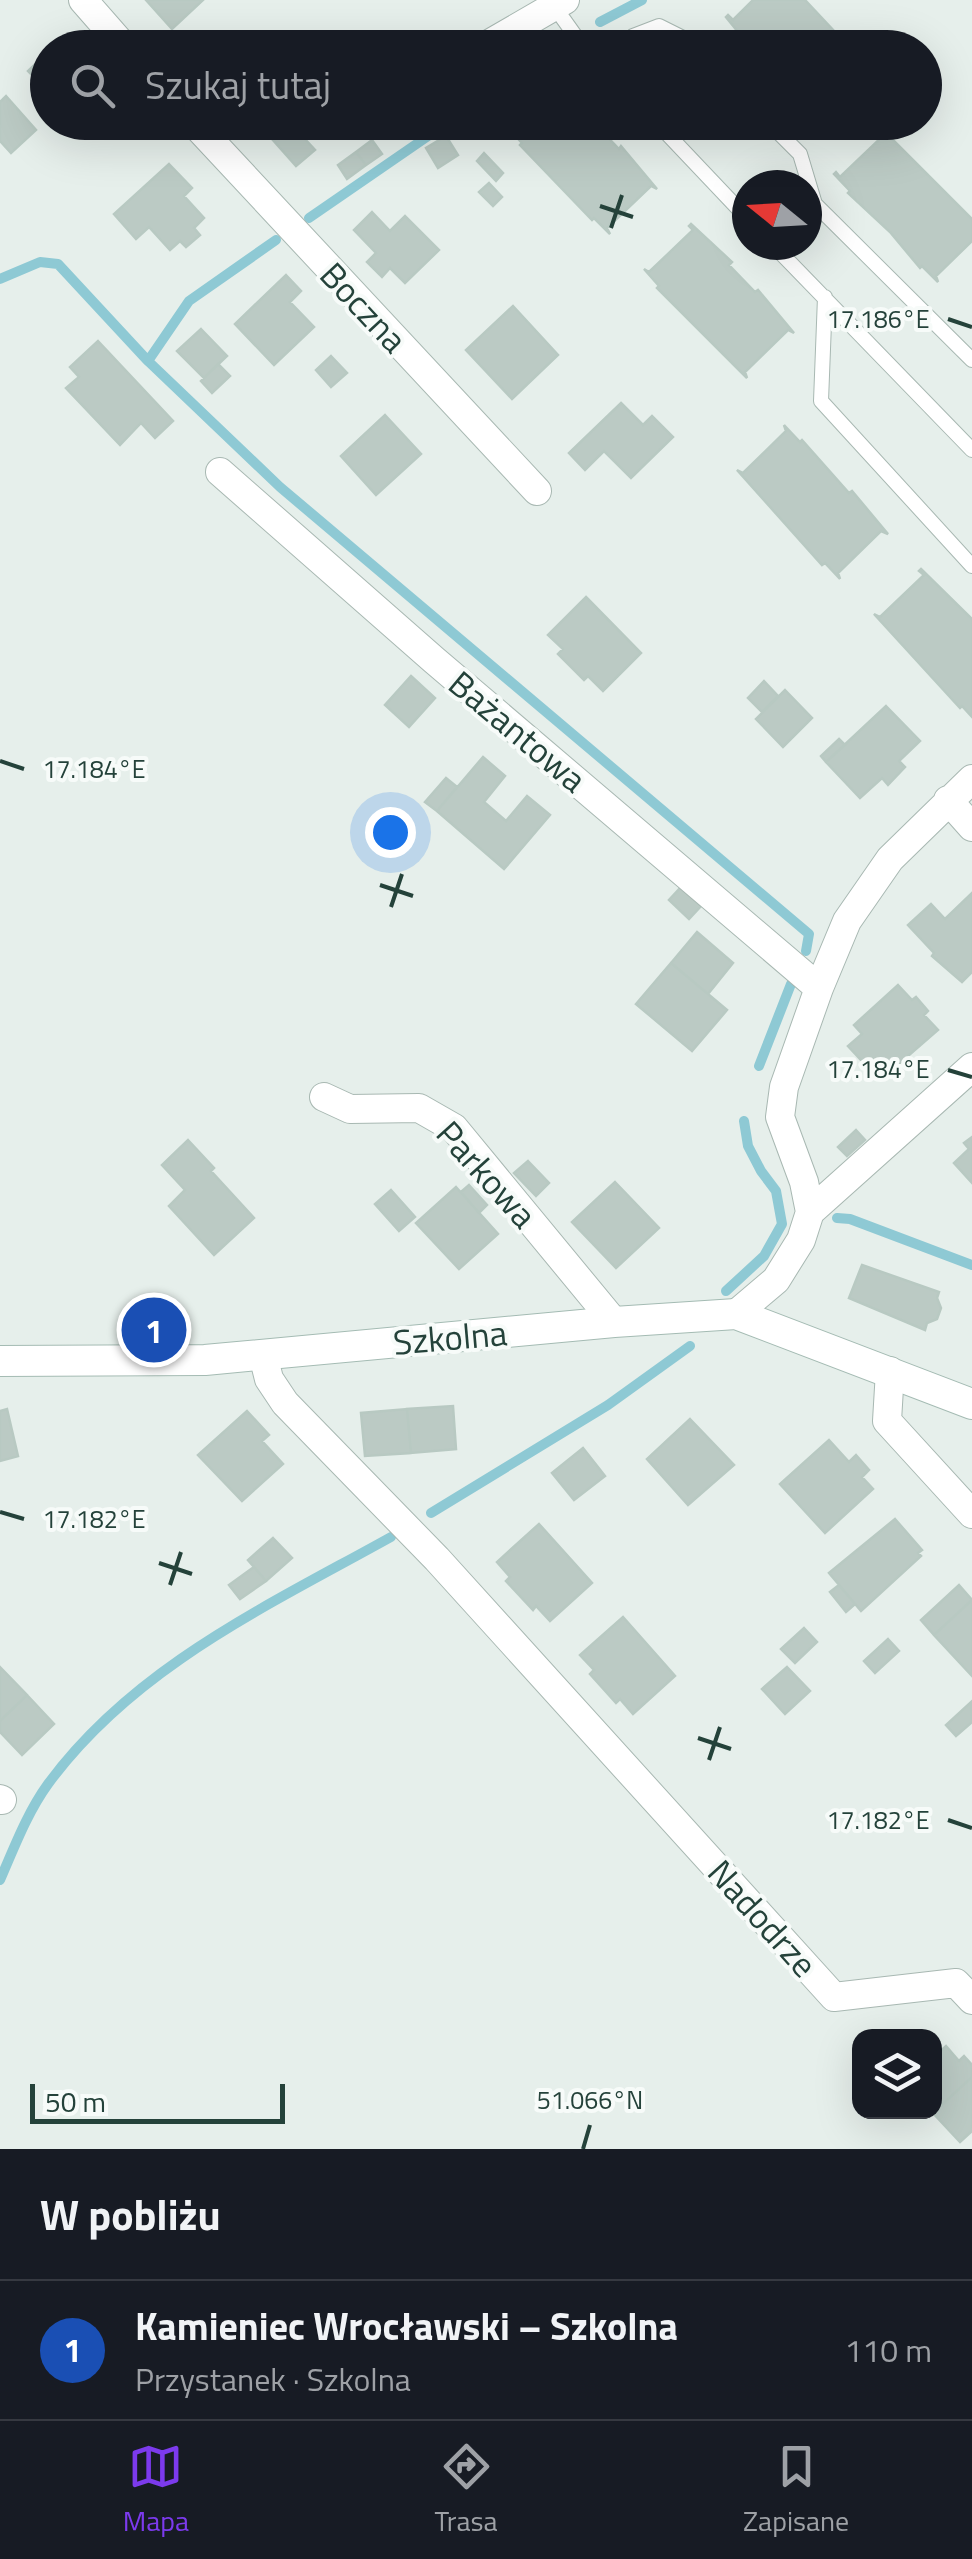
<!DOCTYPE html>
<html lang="pl">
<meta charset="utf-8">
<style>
:root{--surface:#171b24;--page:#20242c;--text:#f1f3f6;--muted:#9ea1a6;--line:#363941;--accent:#7c3aed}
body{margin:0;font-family:"Titillium Web",sans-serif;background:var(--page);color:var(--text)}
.controls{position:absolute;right:30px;bottom:30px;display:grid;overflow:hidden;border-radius:20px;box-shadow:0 10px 40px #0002}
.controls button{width:90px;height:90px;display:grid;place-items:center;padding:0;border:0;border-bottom:2px solid var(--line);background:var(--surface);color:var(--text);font:50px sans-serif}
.compass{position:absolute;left:732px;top:170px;width:90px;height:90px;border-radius:50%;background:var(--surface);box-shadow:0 10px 40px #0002;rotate:288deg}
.scale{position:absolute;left:30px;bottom:25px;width:255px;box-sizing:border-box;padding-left:10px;border:5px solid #24423a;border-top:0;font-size:28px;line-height:35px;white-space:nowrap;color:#24423a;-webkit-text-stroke:8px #f7fbf9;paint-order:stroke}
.you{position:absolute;left:390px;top:832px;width:35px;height:35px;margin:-25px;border:8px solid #fff;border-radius:50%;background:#1a73e8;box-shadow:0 0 0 15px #1a73e833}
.badge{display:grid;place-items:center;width:65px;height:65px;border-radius:50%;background:var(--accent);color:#fff;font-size:32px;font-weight:700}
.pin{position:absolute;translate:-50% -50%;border:5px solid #fff;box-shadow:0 2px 10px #0006}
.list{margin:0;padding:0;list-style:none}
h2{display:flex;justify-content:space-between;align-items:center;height:130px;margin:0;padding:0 40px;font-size:42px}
h2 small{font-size:32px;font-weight:400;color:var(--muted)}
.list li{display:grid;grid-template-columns:65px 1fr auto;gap:30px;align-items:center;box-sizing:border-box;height:140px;padding:0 40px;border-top:2px solid var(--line)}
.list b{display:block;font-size:38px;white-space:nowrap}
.list p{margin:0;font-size:32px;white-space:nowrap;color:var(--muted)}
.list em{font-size:32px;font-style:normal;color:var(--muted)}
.icon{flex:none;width:55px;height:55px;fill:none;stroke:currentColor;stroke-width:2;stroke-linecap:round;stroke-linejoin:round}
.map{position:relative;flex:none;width:972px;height:2149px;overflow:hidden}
.search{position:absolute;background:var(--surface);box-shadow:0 10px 40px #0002;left:30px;right:30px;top:30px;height:110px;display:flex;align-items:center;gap:25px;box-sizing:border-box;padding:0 35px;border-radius:55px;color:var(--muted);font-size:38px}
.sheet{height:270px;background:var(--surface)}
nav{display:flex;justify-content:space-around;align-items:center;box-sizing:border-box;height:140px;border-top:2px solid var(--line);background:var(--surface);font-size:28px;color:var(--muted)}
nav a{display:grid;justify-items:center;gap:5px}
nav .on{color:var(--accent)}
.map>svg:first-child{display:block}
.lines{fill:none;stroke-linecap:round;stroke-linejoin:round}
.stream{stroke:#8ec9d4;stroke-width:10}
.building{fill:#bbcac4;stroke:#b8c9c2;stroke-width:2.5}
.lane-casing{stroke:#a8b8b2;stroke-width:16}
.street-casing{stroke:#a8b8b2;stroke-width:30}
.secondary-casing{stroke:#a4bbb3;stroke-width:32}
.lane{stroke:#fff;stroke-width:14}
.street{stroke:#fff;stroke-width:28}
.secondary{stroke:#fff;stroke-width:30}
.ticks{fill:none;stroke:#24423a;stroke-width:4}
.labels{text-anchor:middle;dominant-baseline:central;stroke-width:8;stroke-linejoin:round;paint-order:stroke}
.street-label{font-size:35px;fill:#24423a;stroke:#f7fbf9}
.ticks-label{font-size:25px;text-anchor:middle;fill:#24423a;stroke:#f7fbf9;stroke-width:8;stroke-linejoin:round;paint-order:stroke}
</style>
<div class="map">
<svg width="972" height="2149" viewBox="0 0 972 2149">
<rect width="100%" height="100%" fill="#e6efeb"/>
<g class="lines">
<!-- stream -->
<path class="stream" d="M600,22L642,0
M552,48L557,44
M309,218L447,123
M0,279L40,262L58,264L148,361L280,487L809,934L806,951
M148,361L189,301L276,240
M759,1066L791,984
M837,1218L850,1219L972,1265
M726,1291L764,1256L782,1224L776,1191L761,1171L748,1146L744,1121
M431,1513L608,1405L690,1346
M0,1880C14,1848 27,1813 48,1784C134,1667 267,1606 391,1537"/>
</g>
<!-- building -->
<path class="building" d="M146,0H203L172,29Z
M753,0H805L850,48H751L726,17L728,15L733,20Z
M48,52V91L28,71Z
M6,96L36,130L11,153L0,141V102Z
M256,122H292L273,140Z
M519,122H593L619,149L621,146L657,189L651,186L607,228L610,234L594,218L592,220L520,145L522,143L506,126L512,129Z
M291,124L315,150L296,166L273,140Z
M882,129L972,219V241L936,276L938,282L922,266L920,268L890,232L848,193L850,191L834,174L836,172L840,177L884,135Z
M446,136L458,155L438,168L426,148Z
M372,140L382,154L366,165L356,152Z
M356,152L366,165L347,179L338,165Z
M484,153L503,173L496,181L477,161Z
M169,164L192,188L184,196L204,218L194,228L200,235L186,247L180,241L170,250L149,227L136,239L114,214Z
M489,183L502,197L493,206L479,192Z
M372,212L390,231L405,216L439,250L405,283L390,268L382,277L367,262L376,253L354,230Z
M691,224L732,262L729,265L755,292L758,290L794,333L788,330L745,372L747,378L657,288L659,286L644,269L649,272L693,230L689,226Z
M286,275L301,291L290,302L314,327L274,365L235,324Z
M513,306L558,355L512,399L466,350Z
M201,329L227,356L204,378L177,351Z
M98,341L173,421L155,438L141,423L120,445L66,388L79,377L70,367Z
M331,356L347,373L331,387L316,370Z
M218,364L230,376L212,393L201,381Z
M621,403L643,425L652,416L673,437L631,478L604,451L585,470L569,453Z
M385,415L421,454L376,495L341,456Z
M784,425L800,442L802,440L849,493L852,491L888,534L881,531L838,573L840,579L825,563L822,565L737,470L743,473L786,431Z
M921,569L972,619V717L962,706L960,708L874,614L880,617L924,575L919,571Z
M586,597L641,653L603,691L588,676L584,680L558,654L563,649L548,635Z
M411,676L435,698L409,727L385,705Z
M764,681L778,696L762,712L748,698Z
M785,690L812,718L783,747L756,719Z
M886,706L920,741L899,761L905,767L888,785L882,778L860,798L826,762Z
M839,739L845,745L826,762L821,756Z
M483,757L505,776L484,802L506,821L527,796L550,815L504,869L437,811Z
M446,778L457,787L437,811L425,802Z
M681,887L701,906L689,919L669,900Z
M972,893V972L962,982L932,956L934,953L908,925L931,904L945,919Z
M697,932L733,963L708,994L671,963Z
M671,963L727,1010L692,1051L636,1004Z
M898,985L912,1000L916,997L928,1011L924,1015L938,1030L893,1069L886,1061L873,1073L848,1046L862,1034L854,1025Z
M856,1130L865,1140L847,1156L838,1147Z
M972,1137V1183L954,1163L969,1149L964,1143Z
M188,1140L214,1168L211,1171L254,1218L214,1255L169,1206L185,1190L162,1165Z
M528,1161L549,1183L536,1196L514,1173Z
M615,1182L659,1228L616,1268L572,1222Z
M469,1185L487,1205L479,1213L461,1192Z
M456,1187L498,1234L459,1269L416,1223Z
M391,1190L415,1217L399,1231L375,1204Z
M862,1265L939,1292L937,1298L941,1308L937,1319L927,1323L925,1330L849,1298Z
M453,1406L456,1449L411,1453L407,1409Z
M7,1409L18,1456L0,1461V1411Z
M407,1409L411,1453L365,1456L361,1413Z
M247,1411L269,1435L262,1441L283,1464L242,1501L198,1455Z
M690,1419L734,1465L688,1505L647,1459Z
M829,1440L849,1462L856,1455L869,1470L862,1477L873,1489L825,1533L780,1484Z
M583,1448L605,1476L574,1500L552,1473Z
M895,1519L922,1550L918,1553L921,1556L861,1611L829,1573Z
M539,1524L592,1583L550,1621L536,1606L533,1610L506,1581L510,1577L497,1562Z
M273,1538L292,1558L266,1581L248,1560Z
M254,1567L266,1581L240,1599L229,1585Z
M839,1585L855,1604L846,1612L830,1592Z
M959,1585L972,1600L934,1635L921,1620Z
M972,1600V1676L934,1635Z
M623,1617L675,1676L633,1714L620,1699L616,1703L590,1674L594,1670L580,1655Z
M804,1628L817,1642L795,1663L781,1649Z
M888,1639L899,1651L875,1673L864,1661Z
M0,1667L27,1695L0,1721Z
M787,1667L810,1691L785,1714L762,1689Z
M27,1695L54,1724L22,1755L0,1732V1721Z
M971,1702L972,1722L956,1736L946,1725Z
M946,2046L959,2061L964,2056L972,2065V2077L933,2113L934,2057Z
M972,2077V2131L960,2142L933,2113Z"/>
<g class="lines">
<!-- lane casing -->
<g class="lane-casing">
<path id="lane" d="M554,6L584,48
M619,48L633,36L659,26L683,38L692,48
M656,122L747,218
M768,122L800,154L815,204L972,360
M773,245L972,450
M825,297L821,401L972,566"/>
</g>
<!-- street casing -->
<g class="street-casing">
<path id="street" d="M83,0L125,48
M482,48L565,0
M193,122L537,491
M220,472L434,660L819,988
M948,800L972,827
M324,1097L350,1109L419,1108L454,1128L614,1322
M810,1212L972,1067
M736,1314L776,1280L801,1240L810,1212L804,1182L780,1117L784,1087L819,988L847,921L890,859L972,779
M263,1355L269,1379L285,1403L437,1559L834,1997L956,1983L972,2000
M890,1371L887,1421L972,1514
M0,1799L2,1800"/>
</g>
<!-- secondary casing -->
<g class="secondary-casing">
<path id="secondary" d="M0,1361L205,1360L614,1322L736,1314L972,1404"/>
</g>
<!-- lane -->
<use href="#lane" class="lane"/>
<!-- street -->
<use href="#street" class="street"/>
<!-- secondary -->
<use href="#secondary" class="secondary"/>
</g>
<!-- ticks -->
<path class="ticks" d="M600,206L633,217M611,228L622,195M948,319L972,327M0,761L24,769M380,885L413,896M391,907L402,874M948,1070L972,1077M0,1512L24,1519M159,1563L192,1574M170,1585L181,1552M698,1738L731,1749M709,1760L720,1727M948,1820L972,1828M583,2149L590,2125"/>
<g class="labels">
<!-- street labels -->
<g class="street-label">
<text transform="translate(364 307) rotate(47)">Boczna</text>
<text transform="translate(518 731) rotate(40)">Bażantowa</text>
<text transform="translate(487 1174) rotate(48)">Parkowa</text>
<text transform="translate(450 1337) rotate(-5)">Szkolna</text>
<text transform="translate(763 1918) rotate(48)">Nadodrze</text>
</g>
</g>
<g class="ticks-label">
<text x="878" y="328">17.186°E</text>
<text x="94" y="778">17.184°E</text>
<text x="878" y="1078">17.184°E</text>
<text x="94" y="1528">17.182°E</text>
<text x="878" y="1829">17.182°E</text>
<text x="590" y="2109">51.066°N</text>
</g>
</svg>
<div class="controls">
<button><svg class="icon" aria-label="layers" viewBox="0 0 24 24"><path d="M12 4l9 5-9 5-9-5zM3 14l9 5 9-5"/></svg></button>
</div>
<svg class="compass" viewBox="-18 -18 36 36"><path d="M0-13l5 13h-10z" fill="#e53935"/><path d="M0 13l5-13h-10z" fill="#9ea1a6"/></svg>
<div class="scale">50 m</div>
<div class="you"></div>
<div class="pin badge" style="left:154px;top:1330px;background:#1a4fb4">1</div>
<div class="search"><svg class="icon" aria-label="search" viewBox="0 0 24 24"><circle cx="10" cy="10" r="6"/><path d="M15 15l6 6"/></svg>Szukaj tutaj</div>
</div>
<section class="sheet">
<h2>W pobliżu<small></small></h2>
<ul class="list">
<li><span class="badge" style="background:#1a4fb4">1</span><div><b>Kamieniec Wrocławski – Szkolna</b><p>Przystanek · Szkolna</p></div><em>110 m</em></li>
</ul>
</section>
<nav>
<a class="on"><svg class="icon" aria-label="map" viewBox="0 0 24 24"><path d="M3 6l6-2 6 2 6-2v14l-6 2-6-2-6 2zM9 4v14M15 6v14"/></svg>Mapa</a>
<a><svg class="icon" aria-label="directions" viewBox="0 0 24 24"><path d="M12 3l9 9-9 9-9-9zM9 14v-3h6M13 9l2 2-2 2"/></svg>Trasa</a>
<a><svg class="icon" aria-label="saved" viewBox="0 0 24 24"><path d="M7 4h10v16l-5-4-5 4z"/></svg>Zapisane</a>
</nav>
